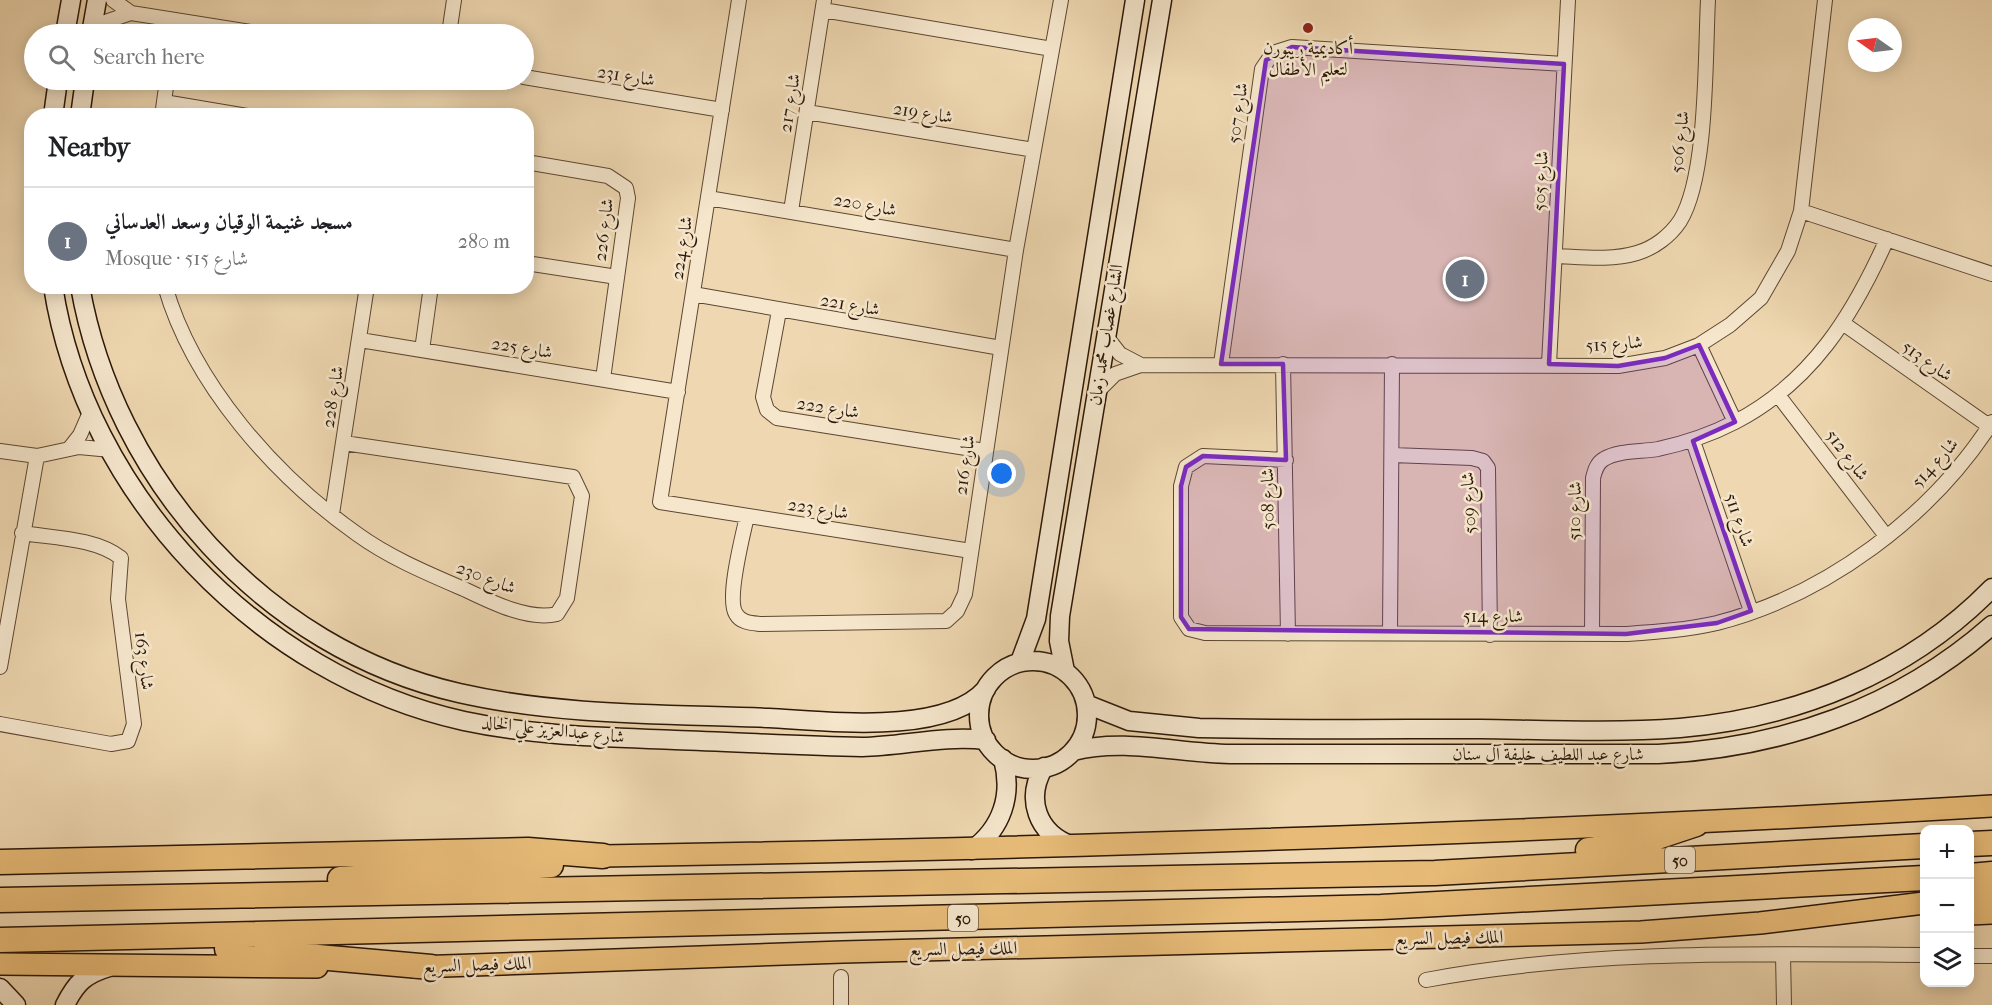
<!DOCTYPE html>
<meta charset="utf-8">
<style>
:root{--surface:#fff;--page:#f6f6f6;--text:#202124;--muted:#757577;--line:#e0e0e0;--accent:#ea580c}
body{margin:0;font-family:"IM FELL French Canon",Amiri,serif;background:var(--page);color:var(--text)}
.controls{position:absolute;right:18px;bottom:18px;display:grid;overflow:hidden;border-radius:12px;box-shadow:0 3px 15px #0003}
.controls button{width:54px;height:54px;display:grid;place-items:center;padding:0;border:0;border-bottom:2px solid var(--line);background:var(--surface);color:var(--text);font:30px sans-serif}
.compass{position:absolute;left:1848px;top:18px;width:54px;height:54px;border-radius:50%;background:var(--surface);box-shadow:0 3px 15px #0003;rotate:284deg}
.you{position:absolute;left:1002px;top:474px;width:21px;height:21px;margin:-15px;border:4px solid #fff;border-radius:50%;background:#1a73e8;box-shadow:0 0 0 9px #1a73e833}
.badge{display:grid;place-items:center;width:39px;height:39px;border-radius:50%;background:var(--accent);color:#fff;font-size:20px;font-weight:700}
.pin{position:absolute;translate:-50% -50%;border:3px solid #fff;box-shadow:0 2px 6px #0006}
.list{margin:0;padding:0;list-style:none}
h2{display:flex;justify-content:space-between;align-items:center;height:78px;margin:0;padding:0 24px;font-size:26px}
h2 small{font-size:20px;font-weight:400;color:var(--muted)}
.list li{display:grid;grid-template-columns:39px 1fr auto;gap:18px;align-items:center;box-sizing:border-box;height:108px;padding:0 24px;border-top:2px solid var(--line)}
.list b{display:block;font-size:22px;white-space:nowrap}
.list p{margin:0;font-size:20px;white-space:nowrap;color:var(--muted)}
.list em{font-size:20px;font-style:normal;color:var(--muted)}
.icon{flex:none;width:33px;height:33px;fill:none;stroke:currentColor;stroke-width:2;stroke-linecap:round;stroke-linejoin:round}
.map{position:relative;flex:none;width:1992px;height:1005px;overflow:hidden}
.search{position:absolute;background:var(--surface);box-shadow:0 3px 15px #0003;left:24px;top:24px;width:510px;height:66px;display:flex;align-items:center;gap:15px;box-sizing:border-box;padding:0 21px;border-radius:33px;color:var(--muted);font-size:22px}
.panel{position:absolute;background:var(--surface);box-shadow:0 3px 15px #0003;left:24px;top:108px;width:510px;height:186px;border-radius:24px}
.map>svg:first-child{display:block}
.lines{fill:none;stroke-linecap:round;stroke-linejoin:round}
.street-casing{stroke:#5c4732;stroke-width:16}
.secondary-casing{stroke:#2b1708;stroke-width:21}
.primary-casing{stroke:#2b1708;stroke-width:24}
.highway-casing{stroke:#2b1708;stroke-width:27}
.street{stroke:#f5e6cc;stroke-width:14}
.secondary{stroke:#f5e6cc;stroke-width:18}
.primary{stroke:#e8bc78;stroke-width:21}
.highway{stroke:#e8bc78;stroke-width:24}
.marked{fill:#7b2cbf;fill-opacity:0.2;stroke:#7b2cbf;stroke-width:4.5;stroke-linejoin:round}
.poi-dot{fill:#8f2418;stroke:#f5e6cc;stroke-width:2}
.labels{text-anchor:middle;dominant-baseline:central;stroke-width:5;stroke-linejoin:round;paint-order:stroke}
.shield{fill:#f5e6cc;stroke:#685543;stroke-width:1.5}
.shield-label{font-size:16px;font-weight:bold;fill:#2b1708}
.poi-label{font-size:18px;fill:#2b1708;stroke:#f5e6cc}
.street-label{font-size:18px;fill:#2b1708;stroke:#f5e6cc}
</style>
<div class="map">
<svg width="1992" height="1005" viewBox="0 0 1992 1005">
<rect width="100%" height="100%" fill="#efd8b1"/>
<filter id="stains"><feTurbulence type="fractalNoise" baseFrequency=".00333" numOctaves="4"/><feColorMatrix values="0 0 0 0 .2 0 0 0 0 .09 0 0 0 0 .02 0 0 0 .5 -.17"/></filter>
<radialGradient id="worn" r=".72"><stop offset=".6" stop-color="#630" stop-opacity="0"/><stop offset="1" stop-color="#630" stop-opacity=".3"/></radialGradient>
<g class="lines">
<!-- street casing -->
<g class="street-casing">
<path id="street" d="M113,0L131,13
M739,0L660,502L971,551
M823,10L1052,49
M91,34L105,22L131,13L264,34
M449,34L454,0
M524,77L722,110
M164,102L247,116
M807,112L1034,150
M162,116L167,80
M526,162L608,176L626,188L628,198L603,379
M708,198L1016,250
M791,211L824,0
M1801,211L1992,274
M1555,256C1582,257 1610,261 1637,253C1654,248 1670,236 1680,221C1708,176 1705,55 1708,0
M526,263L617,277
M165,286C193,384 275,476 357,534C390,558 429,574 466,590C491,602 529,621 557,614L567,598L582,496L573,477L344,443
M693,294L1001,348
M779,311L763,397L767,410L777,418L985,451
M1844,324L1989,426
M1105,335L1120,354L1141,365
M360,340L678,392
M1699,345L1735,422
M422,350L431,286
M1221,364L1262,69L1273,53L1292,47L1564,64
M1283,364L1288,634
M1549,364L1568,0
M1098,391L1115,374L1141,365L1618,366L1665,358L1699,345L1730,325L1761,298L1788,251L1801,211L1825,0
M1778,395L1886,536
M1693,441L1751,611
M69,449L80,435L91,410
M0,451L37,456L79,447L111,450
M1392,455L1472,458L1483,461L1488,468L1490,635
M1286,460L1203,456L1186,467L1181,486V617L1189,629L1205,633L1626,634C1656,632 1687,630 1717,623C1826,595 1931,517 1992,422
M332,514L367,286
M747,516C743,535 726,599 736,614C741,623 752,623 761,624L946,621L957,611L965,594L1016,250L1061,0
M1390,632L1392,364
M1592,634L1593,478C1595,470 1597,463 1604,459C1618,450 1642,452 1658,449C1686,443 1710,435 1735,422C1812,382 1853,315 1887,239
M0,667L37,456
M0,724L111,744L128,741L134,724L118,599L121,558C96,538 53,538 22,533
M1783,955L1784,1005
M1970,956H1992
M841,977V1005
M1426,980C1590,949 1758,954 1924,955"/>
</g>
<!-- secondary casing -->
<g class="secondary-casing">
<path id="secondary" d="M65,34L71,0
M91,34L97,0
M53,116L58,80
M80,116L85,80
M53,286C85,494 259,676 464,721C534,736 604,737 675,740C737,742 800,746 862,747C904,746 944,735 986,740
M80,286C114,480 265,649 459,693C560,716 666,714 769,718C827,721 945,736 986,689
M979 715a54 54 0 1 1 108 0a54 54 0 1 1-108 0Z
M1020,662L1036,619L1135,0
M1065,671L1059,641L1060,616L1162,0
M1086,704L1129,721L1199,728C1293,730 1387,729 1480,729C1547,730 1614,733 1680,728C1797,718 1909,673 1992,588
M1073,751C1124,738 1177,753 1230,754H1658C1782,748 1898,708 1992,625
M1044,767C1025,799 1037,833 1072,846
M972,850C1002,828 1013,795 1003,759
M0,988L16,1005
M65,1005C76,983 85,974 109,967"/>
</g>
<!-- primary casing -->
<g class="primary-casing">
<path id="primary" d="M603,856C1066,848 1530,834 1992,806
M1970,898L1992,895
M1970,914L1992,913
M0,964L317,967
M415,967L843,952L1641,932L1760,923L1924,903"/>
</g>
<!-- highway casing -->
<g class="highway-casing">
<path id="highway" d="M1970,844L1992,843
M1588,850L1642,842L1696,824
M0,862L528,850L603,856
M1970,876L1992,874
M340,879L551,865
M0,900L1435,873L1924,846
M0,940L1381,907L1924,878
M227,949L431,967"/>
</g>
<!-- street -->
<use href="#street" class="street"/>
<!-- secondary -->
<use href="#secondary" class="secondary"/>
<!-- primary -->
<use href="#primary" class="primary"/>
<!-- highway -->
<use href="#highway" class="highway"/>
</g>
<!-- marked area -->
<path class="marked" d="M1292,47L1564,64L1549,364L1618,366L1665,358L1699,345L1735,422L1693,441L1751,611L1717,623L1626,634L1189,629L1181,617V486L1186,467L1203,456L1286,460L1283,364H1221L1266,60Z"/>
<!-- markers -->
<circle class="poi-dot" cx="1308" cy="28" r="6"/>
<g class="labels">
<!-- shield labels -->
<g class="shield">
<rect x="1665" y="847" width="30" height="26" rx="4.5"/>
<rect x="948" y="905" width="30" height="26" rx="4.5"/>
</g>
<g class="shield-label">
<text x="1680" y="860">50</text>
<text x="963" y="918">50</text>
</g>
<!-- poi labels -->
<g class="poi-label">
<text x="1308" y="48">أكاديمية ريبورن<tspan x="1308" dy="21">لتعليم الأطفال</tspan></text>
</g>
<!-- street labels -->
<g class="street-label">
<text transform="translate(626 76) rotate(9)">شارع 231</text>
<text transform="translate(790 103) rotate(-81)">شارع 217</text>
<text transform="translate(923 113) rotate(9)">شارع 219</text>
<text transform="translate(1238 113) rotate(-82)">شارع 507</text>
<text transform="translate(1680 142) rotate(-84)">شارع 506</text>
<text transform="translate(1541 181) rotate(-87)">شارع 505</text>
<text transform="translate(865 205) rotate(10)">شارع 220</text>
<text transform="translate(604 230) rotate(-83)">شارع 226</text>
<text transform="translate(682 248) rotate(-81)">شارع 224</text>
<text transform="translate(850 305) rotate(10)">شارع 221</text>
<text transform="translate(1106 335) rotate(-81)">الشارع غصاب محمد زمان</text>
<text transform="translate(1614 344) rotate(-4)">شارع 515</text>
<text transform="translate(522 348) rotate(9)">شارع 225</text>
<text transform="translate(1927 361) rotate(35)">شارع 513</text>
<text transform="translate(333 397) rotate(-81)">شارع 228</text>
<text transform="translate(828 408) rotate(9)">شارع 222</text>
<text transform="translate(1847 455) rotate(53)">شارع 512</text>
<text transform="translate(1935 463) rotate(-48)">شارع 514</text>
<text transform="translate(965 465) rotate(-82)">شارع 216</text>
<text transform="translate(1268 499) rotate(-91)">شارع 508</text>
<text transform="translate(1469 503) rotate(-93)">شارع 509</text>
<text transform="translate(818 509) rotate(9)">شارع 223</text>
<text transform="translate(1575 511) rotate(-89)">شارع 510</text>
<text transform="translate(1739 520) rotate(71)">شارع 511</text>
<text transform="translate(486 578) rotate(21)">شارع 230</text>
<text x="1493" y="616">شارع 514</text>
<text transform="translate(144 661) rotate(83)">شارع 163</text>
<text transform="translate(553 730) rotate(6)">شارع عبدالعزيز علي الخالد</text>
<text x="1548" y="754">شارع عبد اللطيف خليفة آل سنان</text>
<text transform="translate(1449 938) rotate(-1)">الملك فيصل السريع</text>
<text transform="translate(963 949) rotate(-1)">الملك فيصل السريع</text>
<text transform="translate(477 965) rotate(-2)">الملك فيصل السريع</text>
</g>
</g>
<rect width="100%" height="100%" filter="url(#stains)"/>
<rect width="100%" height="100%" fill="url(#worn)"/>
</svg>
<div class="controls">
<button>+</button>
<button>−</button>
<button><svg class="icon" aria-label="layers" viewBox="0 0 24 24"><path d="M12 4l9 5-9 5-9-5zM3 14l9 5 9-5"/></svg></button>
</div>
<svg class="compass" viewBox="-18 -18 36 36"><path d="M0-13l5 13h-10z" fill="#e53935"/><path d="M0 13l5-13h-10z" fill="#757577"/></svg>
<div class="you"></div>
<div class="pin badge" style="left:1465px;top:279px;background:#6b7280">1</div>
<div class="search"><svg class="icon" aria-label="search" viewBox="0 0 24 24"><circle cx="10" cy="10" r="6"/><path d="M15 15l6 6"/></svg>Search here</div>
<section class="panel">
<h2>Nearby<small></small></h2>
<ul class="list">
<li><span class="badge" style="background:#6b7280">1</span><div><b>مسجد غنيمة الوقيان وسعد العدساني</b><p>Mosque · شارع 515</p></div><em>280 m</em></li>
</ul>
</section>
</div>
